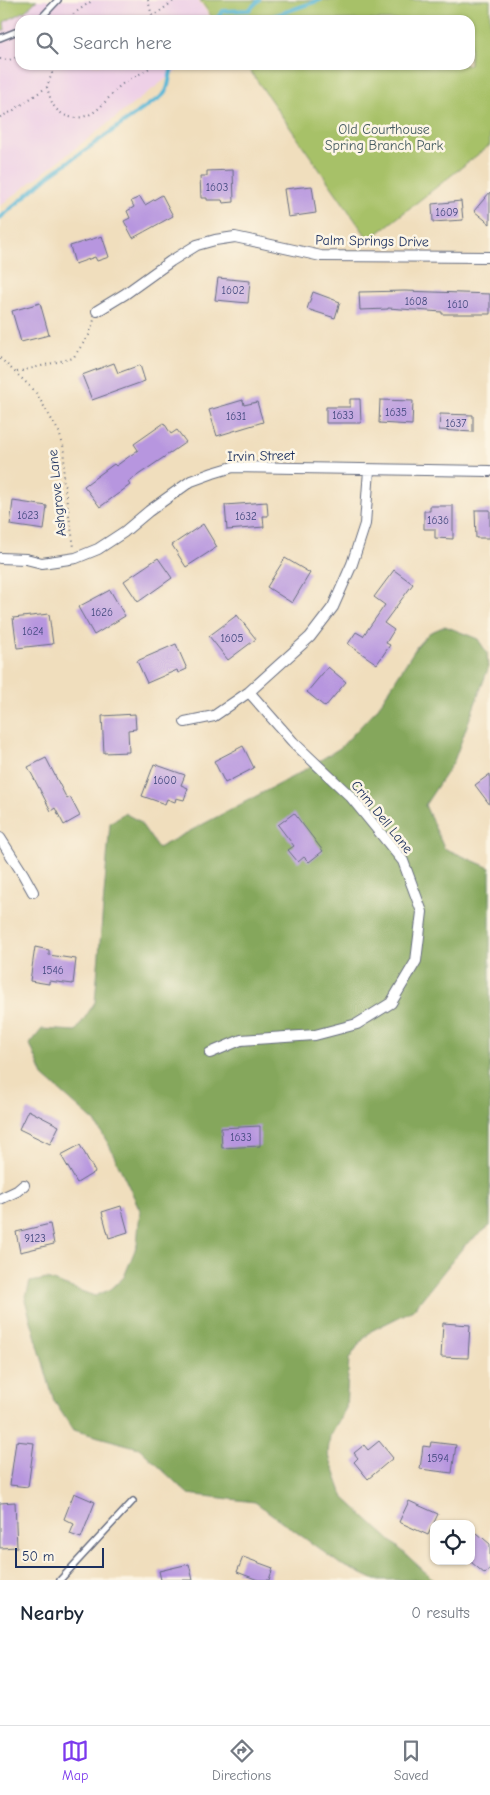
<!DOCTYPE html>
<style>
:root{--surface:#fff;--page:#f6f6f7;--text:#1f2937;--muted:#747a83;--line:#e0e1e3;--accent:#7c3aed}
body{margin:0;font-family:"Comic Neue",sans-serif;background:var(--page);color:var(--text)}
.controls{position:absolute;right:15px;bottom:15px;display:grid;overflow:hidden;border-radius:10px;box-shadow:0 1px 4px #0004}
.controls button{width:45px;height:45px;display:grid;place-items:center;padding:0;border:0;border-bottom:1px solid var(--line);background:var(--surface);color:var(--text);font:25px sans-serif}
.scale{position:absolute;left:15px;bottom:12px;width:89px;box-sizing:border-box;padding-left:5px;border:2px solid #1b2f5e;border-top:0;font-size:14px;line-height:18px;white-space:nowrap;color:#1b2f5e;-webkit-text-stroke:4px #fcf5e5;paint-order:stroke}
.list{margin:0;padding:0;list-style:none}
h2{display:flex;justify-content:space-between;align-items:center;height:65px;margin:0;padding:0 20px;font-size:21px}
h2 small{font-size:16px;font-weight:400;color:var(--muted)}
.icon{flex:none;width:28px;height:28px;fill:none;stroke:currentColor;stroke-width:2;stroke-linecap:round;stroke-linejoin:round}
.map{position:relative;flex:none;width:490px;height:1580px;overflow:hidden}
.search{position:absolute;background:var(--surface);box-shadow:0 1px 4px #0004;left:15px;right:15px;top:15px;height:55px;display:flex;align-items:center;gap:12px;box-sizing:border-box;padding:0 18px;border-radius:15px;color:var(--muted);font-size:19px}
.sheet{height:145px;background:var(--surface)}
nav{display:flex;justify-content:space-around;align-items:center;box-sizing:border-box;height:70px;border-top:1px solid var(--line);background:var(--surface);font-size:14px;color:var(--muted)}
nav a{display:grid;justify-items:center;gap:2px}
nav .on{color:var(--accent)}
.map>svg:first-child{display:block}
.built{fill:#eed0e7}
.green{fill:#a7c167;stroke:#617862}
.forest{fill:#85a75c;stroke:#506b5d}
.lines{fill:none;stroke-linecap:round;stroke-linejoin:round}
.stream{stroke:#59b7d7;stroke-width:4}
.building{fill:#b796df}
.lane-casing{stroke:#666c7f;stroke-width:8}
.street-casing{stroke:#666c7f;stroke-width:12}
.path{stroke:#666c7f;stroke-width:2;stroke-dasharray:1 4;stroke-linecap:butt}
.lane{stroke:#fff;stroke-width:5}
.street{stroke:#fff;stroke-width:10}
.labels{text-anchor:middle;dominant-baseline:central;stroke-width:5;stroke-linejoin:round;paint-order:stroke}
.number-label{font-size:11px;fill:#42497e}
.park-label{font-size:14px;fill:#455b61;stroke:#fcf5e5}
.street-label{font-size:14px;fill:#1b2f5e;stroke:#fcf5e5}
</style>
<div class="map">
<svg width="490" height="1580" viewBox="0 0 490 1580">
<rect width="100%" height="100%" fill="#fcf5e5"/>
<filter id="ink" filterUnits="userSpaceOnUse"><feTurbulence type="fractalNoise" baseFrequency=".02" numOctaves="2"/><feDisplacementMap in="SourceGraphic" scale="10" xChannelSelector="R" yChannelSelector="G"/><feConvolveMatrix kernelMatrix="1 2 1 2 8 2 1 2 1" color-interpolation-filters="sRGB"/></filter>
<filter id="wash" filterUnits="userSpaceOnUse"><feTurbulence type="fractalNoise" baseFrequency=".0096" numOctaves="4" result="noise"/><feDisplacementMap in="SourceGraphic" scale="20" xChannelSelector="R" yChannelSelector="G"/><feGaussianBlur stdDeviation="1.12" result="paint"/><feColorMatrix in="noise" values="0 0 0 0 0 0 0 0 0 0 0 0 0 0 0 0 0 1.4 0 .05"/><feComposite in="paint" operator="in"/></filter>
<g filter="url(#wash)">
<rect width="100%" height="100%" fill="#f0debd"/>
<!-- built -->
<path class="built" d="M0,0H198L212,20H20V65H184L0,206Z"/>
<!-- green -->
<path class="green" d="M0,0H37L25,11L4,22L5,30L0,32Z
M200,0H490V145L369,240L246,65H470V20H214Z"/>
<!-- forest -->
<path class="forest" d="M445,626L478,639L487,653L488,669L454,761L425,805L444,848L490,868V1226L465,1245L413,1310L371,1331L359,1344L349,1359L346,1408L330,1436L328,1453L344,1498L434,1580H375L340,1564L255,1502L188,1494L139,1448L73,1430L54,1401L25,1300L30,1282L47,1279L95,1296L111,1289L124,1277L137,1245L140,1210L109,1145L95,1122L43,1076L30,1044L42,1029L76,1031L95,1002L110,823L124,813L139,821L158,848L296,775L340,748L377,709L417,646L429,633Z"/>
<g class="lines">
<!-- stream -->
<path class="stream" d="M215,20L223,11L249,10L259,0
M262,20L320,0
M0,218L50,175L150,104C174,91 165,87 173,65"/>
</g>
<g id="blocks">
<!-- building -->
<path class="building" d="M233,170L234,202L223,203L222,200H207V198H201L200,176H207V171Z
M312,186L316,213L288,217L284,189Z
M490,192V224L474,211Z
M162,195L173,216L133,238L124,221L130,218L127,211L134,207L131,201L140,197L145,205Z
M461,201L463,220L433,222L432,204Z
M102,236L109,257L97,261L95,257L75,264L70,246Z
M218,278L250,281L248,303L215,300Z
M405,291L490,294V314H442V312L388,308V309L360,310L359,292Z
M313,292L340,302L335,318L307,309Z
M40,303L49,335L21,342L12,311Z
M114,363L118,373L140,365L145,381L92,400L82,375Z
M350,399H360L361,423H326V407H350Z
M243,400L244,405L257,402L263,422L217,436L209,410Z
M380,400L413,401L412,425L379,423Z
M440,414L473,415V432L439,430Z
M164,423L171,434L177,430L186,442L128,482L130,485L100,507L84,486L114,464L116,466L138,450L134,444Z
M13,501L47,506L44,530L10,525Z
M267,502L268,516H263L264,527L227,530L225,505Z
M430,506H453V539L435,538V529H424V511H430Z
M475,510H490V538H476Z
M203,524L217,547L186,567L172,545Z
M158,558L172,578L138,602L124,581Z
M285,558L310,573L292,603L267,587Z
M394,570L413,584L384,623L394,630L386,643L390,645L377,664L348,644L356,632L363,636L385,605L374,597Z
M110,590L125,616L94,635L78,607Z
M49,614L53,644L17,648L13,618Z
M237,615L256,639L228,660L209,636Z
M176,644L187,669L178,673L177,670L147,683L137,661Z
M328,667L346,682L325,707L307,692Z
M135,714L136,729L128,730L129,752L104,753L102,716Z
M243,746L254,768L225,783L214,761Z
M46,758L67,799L70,797L80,816L64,825L55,808L51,811L28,767Z
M154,764L185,775L181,785L188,788L184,800L176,798L175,802L167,799L165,804L142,796Z
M490,774V805L475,785Z
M294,813L323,851L309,862L304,857L298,862L288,850L294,846L278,825Z
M35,947L49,950V955L76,959L73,984L49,981V984L30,981Z
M28,1110L59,1126L50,1144L19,1129Z
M260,1126V1146L222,1148L221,1128Z
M80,1145L95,1172L77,1183L61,1155Z
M121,1206L128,1232L109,1238L102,1212Z
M50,1224L54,1244L20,1252L16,1232Z
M443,1323L470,1325L468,1358L441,1357Z
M16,1441L34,1443L28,1487L10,1485Z
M379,1441L393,1458L368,1479L354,1462L358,1458L354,1453L364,1445L368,1450Z
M431,1442L456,1445L452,1473L420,1469L423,1446L430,1447Z
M74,1493L95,1502L81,1538L70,1534L74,1524L64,1519Z
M409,1501L438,1514L428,1535L399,1522Z
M15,1502L17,1547L0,1548V1503Z
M477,1533L490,1544V1568L485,1574L471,1562V1539Z
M243,1557L273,1568L269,1580H258L237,1572Z
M189,1564L193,1580H161L159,1571Z"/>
</g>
</g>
<g filter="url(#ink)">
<use href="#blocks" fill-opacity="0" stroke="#666c7f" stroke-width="1"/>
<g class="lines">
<!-- lane casing -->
<g class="lane-casing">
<path id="lane" d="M39,20L58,0
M0,38L20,30
M60,1580L133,1501"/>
</g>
<!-- street casing -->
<g class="street-casing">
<path id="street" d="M97,311L125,294L171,261L197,245L215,240L235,237L321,256L490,257
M0,558L26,559L42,563L76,558L98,549L124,532L149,511L191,481L213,473L233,467L490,471
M185,722L214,716L249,692L310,637L333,607L352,564L365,524L369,470
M0,838L23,874L33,892
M210,1053L241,1040L315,1035L357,1024L391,1003L416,961L422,912L403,861L351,797L293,742L249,692
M0,1199L17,1191L24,1185"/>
</g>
<!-- path -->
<path class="path" d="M148,0L153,20
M152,17L175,0
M65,20L93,0
M0,59L9,60L20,56
M47,87C49,94 51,103 56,109C69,122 86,119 98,109C106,102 112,93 120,86C130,77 143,74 153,65
M0,117L11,112L47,87L52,73L47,65
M0,358L35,391L59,432L65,452L63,477L74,547
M17,372L73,358L89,335L94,320"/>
<!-- lane -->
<use href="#lane" class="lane"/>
<!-- street -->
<use href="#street" class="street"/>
</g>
</g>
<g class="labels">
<!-- number labels -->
<g class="number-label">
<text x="217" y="187">1603</text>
<text x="447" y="212">1609</text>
<text x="233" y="290">1602</text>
<text x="416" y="301">1608</text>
<text x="458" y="304">1610</text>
<text x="396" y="412">1635</text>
<text x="343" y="415">1633</text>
<text x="236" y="416">1631</text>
<text x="456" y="423">1637</text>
<text x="28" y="515">1623</text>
<text x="246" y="516">1632</text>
<text x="438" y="520">1636</text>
<text x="102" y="612">1626</text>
<text x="33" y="631">1624</text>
<text x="232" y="638">1605</text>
<text x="165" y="780">1600</text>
<text x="53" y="970">1546</text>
<text x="241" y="1137">1633</text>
<text x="35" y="1238">9123</text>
<text x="438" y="1458">1594</text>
</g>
<!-- park labels -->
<g class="park-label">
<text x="384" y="129">Old Courthouse<tspan x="384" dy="16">Spring Branch Park</tspan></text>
</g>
<!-- street labels -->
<g class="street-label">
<text transform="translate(372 241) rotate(1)">Palm Springs Drive</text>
<text transform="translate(261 456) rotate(-1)">Irvin Street</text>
<text transform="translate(57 493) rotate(-96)">Ashgrove Lane</text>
<text transform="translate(382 817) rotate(51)">Crim Dell Lane</text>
</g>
</g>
</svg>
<div class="controls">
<button><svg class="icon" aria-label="locate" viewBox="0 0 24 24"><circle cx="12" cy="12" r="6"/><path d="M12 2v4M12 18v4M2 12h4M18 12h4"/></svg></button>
</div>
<div class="scale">50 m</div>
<div class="search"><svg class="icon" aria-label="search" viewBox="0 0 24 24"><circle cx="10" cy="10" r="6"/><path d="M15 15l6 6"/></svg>Search here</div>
</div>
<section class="sheet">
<h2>Nearby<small>0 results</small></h2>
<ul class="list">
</ul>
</section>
<nav>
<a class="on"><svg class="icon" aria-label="map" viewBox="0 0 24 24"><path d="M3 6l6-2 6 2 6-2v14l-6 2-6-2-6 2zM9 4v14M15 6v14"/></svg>Map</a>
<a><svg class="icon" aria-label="directions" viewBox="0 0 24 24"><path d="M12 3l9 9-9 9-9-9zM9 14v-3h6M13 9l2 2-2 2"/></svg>Directions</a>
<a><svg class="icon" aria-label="saved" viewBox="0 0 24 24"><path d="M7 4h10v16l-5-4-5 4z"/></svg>Saved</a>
</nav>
